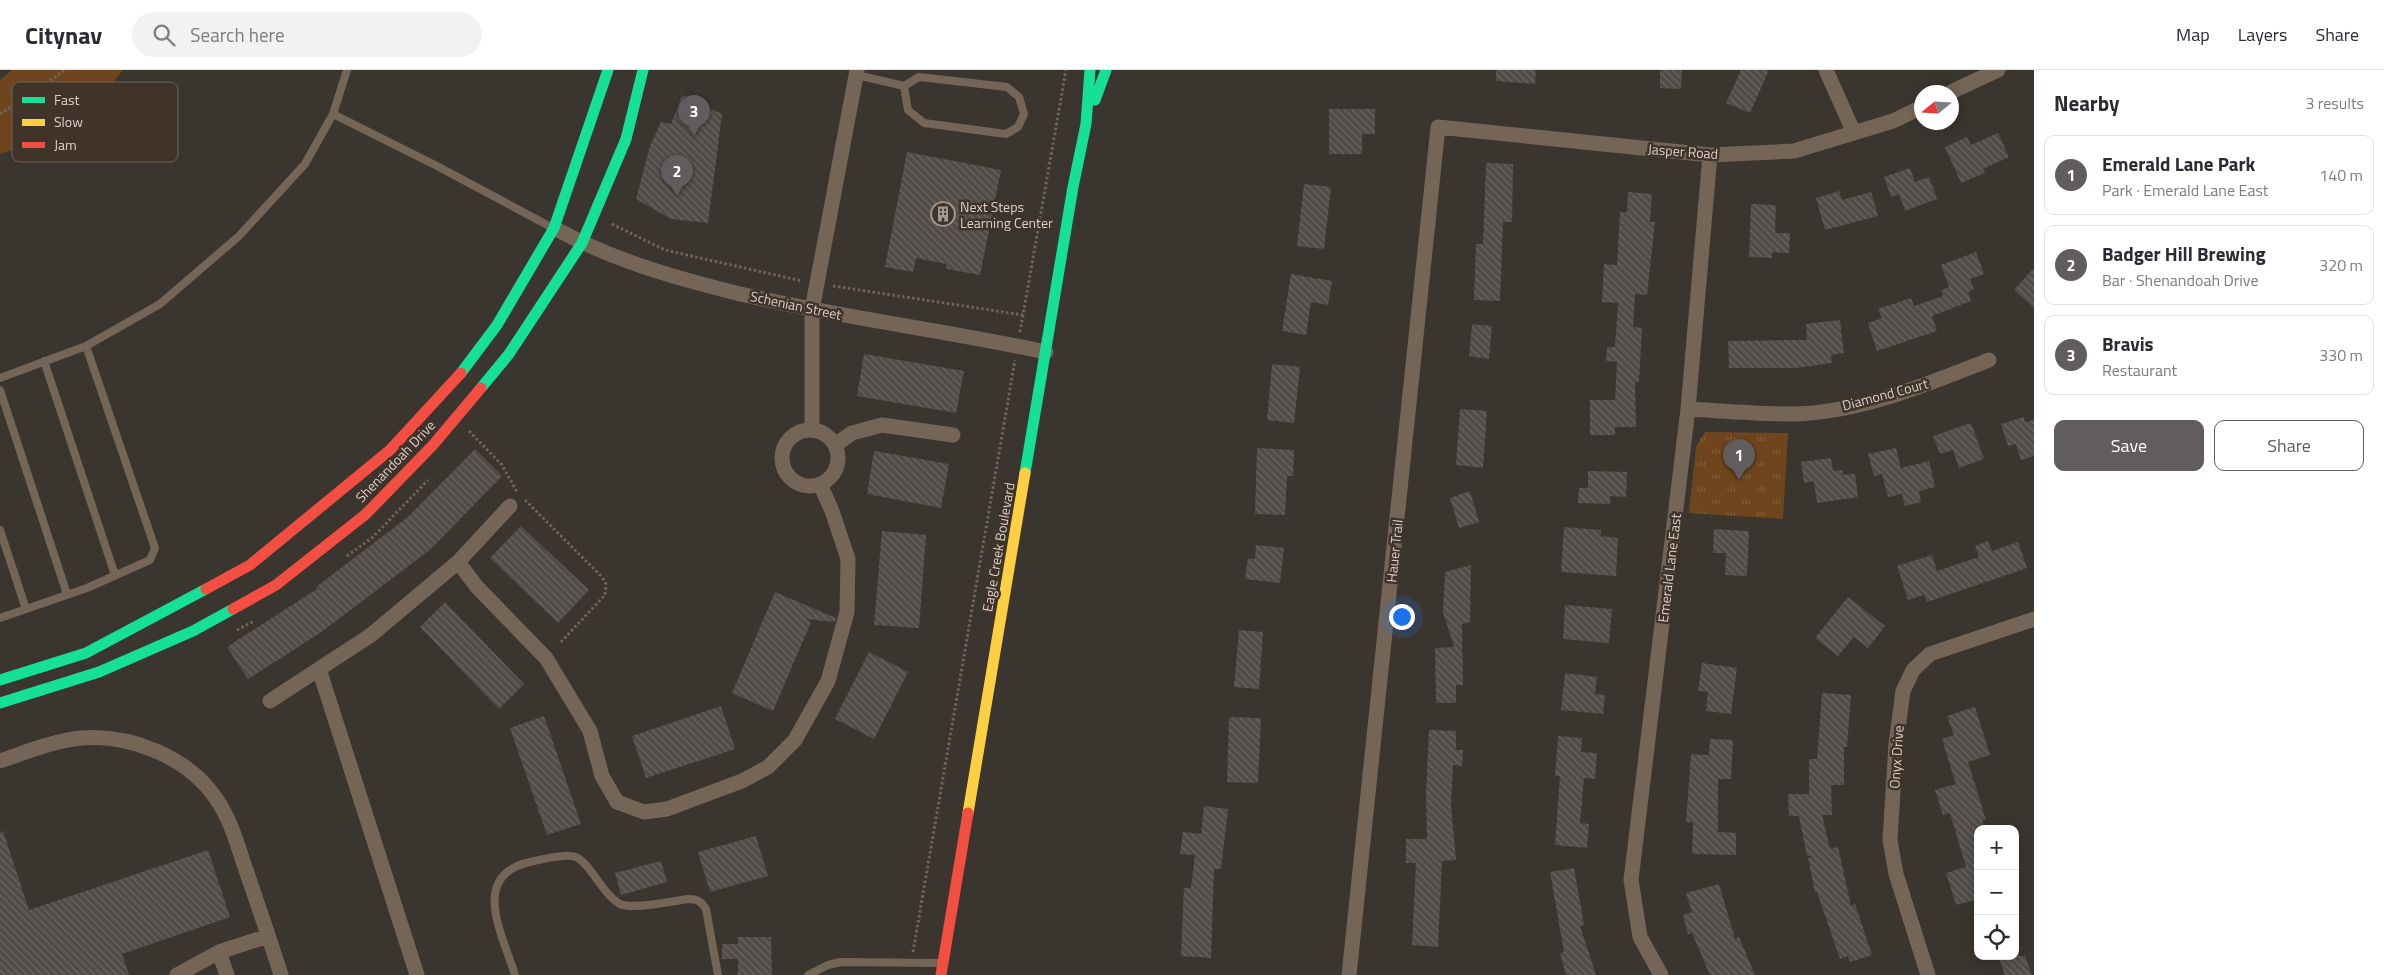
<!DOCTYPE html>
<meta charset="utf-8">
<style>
:root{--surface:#fff;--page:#f2f2f3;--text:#2b2b33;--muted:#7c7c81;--line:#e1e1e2;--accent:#615d5f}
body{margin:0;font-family:"Titillium Web",sans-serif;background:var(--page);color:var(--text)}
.controls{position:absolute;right:15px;bottom:15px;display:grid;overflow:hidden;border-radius:10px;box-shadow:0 2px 12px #0003}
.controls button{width:45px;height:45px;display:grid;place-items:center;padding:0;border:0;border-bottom:1px solid var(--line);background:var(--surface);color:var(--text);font:25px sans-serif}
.compass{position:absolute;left:1914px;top:15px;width:45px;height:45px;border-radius:50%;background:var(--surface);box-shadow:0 2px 12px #0003;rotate:252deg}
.you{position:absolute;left:1401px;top:546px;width:18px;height:18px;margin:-12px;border:4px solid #fff;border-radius:50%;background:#1a73e8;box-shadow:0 0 0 8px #1a73e833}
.badge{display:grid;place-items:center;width:32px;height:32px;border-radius:50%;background:var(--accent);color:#fff;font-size:16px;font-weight:700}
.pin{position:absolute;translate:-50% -41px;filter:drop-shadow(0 1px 2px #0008)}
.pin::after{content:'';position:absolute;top:26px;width:18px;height:15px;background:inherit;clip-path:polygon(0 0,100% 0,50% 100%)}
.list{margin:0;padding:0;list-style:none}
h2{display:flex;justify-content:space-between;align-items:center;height:65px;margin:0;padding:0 20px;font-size:21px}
h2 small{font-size:16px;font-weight:400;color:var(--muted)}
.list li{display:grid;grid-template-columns:32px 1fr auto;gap:15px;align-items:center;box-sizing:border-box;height:80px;margin:0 10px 10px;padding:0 10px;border:1px solid var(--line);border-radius:10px}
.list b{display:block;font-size:19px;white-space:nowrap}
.list p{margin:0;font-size:16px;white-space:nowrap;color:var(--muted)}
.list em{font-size:16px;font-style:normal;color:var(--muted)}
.actions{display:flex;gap:10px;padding:15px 20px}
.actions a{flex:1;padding:11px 0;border:1px solid var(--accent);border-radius:10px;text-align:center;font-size:18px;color:var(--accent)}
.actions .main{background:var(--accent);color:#fff}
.icon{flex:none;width:28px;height:28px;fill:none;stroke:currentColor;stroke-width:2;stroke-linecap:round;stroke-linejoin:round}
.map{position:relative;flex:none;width:2034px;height:905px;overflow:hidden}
header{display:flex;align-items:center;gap:30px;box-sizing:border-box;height:70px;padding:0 25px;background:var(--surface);border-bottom:1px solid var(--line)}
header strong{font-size:24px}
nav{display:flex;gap:28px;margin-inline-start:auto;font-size:18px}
.search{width:350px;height:45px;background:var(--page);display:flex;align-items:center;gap:12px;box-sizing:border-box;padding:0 18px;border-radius:28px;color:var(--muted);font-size:19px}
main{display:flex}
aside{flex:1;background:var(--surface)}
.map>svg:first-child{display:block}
.park{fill:url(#park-tufts)}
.garden{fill:#6e451c}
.building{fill:url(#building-back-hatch)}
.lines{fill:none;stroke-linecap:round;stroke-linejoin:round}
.path{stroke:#6f655b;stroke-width:3;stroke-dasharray:2.5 2.5;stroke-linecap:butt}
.lane{stroke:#746557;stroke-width:8}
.street{stroke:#746557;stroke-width:15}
.fast{stroke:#16e098;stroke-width:11}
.slow{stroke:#ffcf43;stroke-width:11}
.jam{stroke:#f24e42;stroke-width:11}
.labels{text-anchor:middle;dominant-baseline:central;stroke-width:5;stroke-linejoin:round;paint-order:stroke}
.street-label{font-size:14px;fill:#d9d1cb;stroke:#40342a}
.poi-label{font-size:14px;fill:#d9d1cb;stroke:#40342a;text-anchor:start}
.key{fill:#40342a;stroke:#6e635a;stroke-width:1}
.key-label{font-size:14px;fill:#d9d1cb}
</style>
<header>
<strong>Citynav</strong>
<div class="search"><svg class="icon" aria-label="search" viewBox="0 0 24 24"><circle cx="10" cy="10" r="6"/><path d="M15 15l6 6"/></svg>Search here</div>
<nav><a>Map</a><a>Layers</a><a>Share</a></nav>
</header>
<main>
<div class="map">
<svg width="2034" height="905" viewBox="0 0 2034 905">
<defs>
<pattern id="park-tufts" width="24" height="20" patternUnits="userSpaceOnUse" patternTransform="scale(1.25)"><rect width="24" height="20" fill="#6e451c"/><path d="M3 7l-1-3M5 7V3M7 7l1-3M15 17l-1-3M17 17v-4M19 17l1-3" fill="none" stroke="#825f3c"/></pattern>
<pattern id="building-back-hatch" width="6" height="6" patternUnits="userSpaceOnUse" patternTransform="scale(1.25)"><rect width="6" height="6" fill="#514c47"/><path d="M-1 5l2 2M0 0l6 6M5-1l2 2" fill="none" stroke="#696560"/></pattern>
</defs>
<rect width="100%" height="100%" fill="#3b352f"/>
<!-- park -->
<path class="park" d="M1705,362L1788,363L1783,449L1689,443L1696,377Z"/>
<!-- garden -->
<path class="garden" d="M12,0H123L115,10L24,75L0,84V10Z"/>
<!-- building -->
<path class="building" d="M1496,0H1536L1535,14L1496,11Z
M1660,0H1682L1681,19L1660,18Z
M1741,0H1769L1750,43L1726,33Z
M682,25L722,44L708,153L671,149L636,129L650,76L661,52L671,54Z
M1329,39H1375V64H1362V84H1329Z
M1998,63L2009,87L1983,99L1985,103L1961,113L1945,77L1967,67L1971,75Z
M907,82L1001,100L980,205L947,199L946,194L916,188L913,202L885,197Z
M1486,93L1513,94L1512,152H1503L1500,231L1474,230L1476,174H1483Z
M1910,98L1915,112L1929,107L1937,129L1905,141L1899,124L1891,127L1884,107Z
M1304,114L1331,117L1324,179L1297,176Z
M1839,121L1842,130L1871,122L1878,146L1825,160L1816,128Z
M1628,122L1652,124L1650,152H1655L1647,225L1635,224L1633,257L1642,258L1639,312H1635L1636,357H1615V365H1590V330H1615L1617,292L1606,291L1607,277H1615L1618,233L1602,232L1604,194L1617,195L1620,142H1627Z
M1751,134L1776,135L1775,163H1790L1789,183L1772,182V188L1749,187Z
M1976,182L1984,204L1970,209L1974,219L1968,222L1971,231L1932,246L1937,261L1877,281L1868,253L1882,248L1878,239L1911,228L1914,236L1943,226L1941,220L1949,217L1941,195Z
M2034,198V238L2014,220Z
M1291,204L1332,211L1328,235L1311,232L1306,265L1282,261Z
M1840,250L1844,283L1831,285L1832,293L1795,298H1729L1728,271L1807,270L1806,254Z
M1472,254L1492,256L1489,289L1469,286Z
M864,284L964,301L956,343L857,326Z
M1272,294L1300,297L1294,353L1267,350Z
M1460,339L1487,341L1483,398L1456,395Z
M2024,347L2025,352L2034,350V386L2021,390L2016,374L2008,376L2001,354Z
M1971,353L1984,389L1959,398L1953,380L1940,384L1933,366Z
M1257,378L1294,380L1293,406H1287L1285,445L1255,444Z
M1896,378L1901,398L1929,391L1935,417L1919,421L1921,432L1905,436L1902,424L1888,427L1882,404L1874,406L1868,384Z
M475,379L502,406L431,479L320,563L248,609L227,577L317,519L316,517L408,447Z
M874,381L949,394L941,438L867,424Z
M1831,388L1833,401L1842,400L1843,405L1855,404L1858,427L1817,433L1814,411L1804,413L1801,392Z
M1588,401L1627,402L1626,427L1610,426V434L1578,433L1579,418H1588Z
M1470,421L1479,452L1459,458L1450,428Z
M521,456L589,520L558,553L490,488Z
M1564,457L1601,460V466L1618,468L1616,506L1561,502Z
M1714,459L1749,461L1747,506L1725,505L1726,483H1713Z
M882,461L926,465L919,558L874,555Z
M1988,471L1992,481L2018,472L2027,498L1927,532L1924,525L1908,530L1897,496L1932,485L1937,501L1979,487L1975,476Z
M1256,475L1284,478L1280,513L1245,509L1248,488L1255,489Z
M1471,495L1470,552L1462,554L1463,615H1456V633H1436L1435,578L1454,577L1443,542L1445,502Z
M775,522L836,548L835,552L806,549L811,552L773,641L732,623Z
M1848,527L1885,556L1868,578L1854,567L1838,586L1815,568Z
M445,532L524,614L499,639L420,557Z
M1565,535L1612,539L1609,573L1563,569Z
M1239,560L1263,562L1259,619L1234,617Z
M869,582L908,602L874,669L835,649Z
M1702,593L1737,598L1731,644L1706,641L1708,622L1698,621Z
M1565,603L1597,607L1595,624L1605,625L1603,644L1561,640Z
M1822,623L1851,625L1847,677H1844V715H1831L1832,745H1822L1830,779L1838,777L1851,836L1855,834L1872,885L1850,892L1848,886L1840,889L1817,822H1815L1808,788L1813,786H1807L1799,746H1789L1788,724H1809V689H1817Z
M721,636L735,679L646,708L632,666Z
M1975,637L1990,685L1968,692L1986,750L1982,751L1985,759H1978V829L1956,835L1946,803L1966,797L1950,743L1943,745L1935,720L1956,714L1942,669L1954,665L1947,646Z
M544,646L581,754L547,765L510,658Z
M1229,647L1261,648L1258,713L1227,712Z
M1429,660L1456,661V680H1463L1462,696L1453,695L1451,736L1456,790L1442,791L1438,877L1412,875L1416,793H1406V769H1427L1426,724Z
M1558,666L1582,668L1581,682L1597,683L1595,709L1584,708L1580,753L1589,754L1587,778L1555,775L1560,706H1555Z
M1710,669L1733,670L1731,709H1718V762L1736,763V785L1692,784L1693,752H1686L1691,684L1709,685Z
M1204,736L1228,739L1221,799H1214L1211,888L1181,886L1184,818H1191L1195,785L1180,784L1183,762L1201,764Z
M3,761L29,840L208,780L230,847L122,884L129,905H0V762Z
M756,766L768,806L710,822L698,782Z
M661,791L667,812L621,825L615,803Z
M1574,798L1584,855L1580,856L1596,905H1566L1560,883L1564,882L1550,802Z
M1719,814L1735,869L1739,867L1755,905H1710L1692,863L1688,864L1683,845L1692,842L1686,823Z
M738,867H771L772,905H738V889H722V874H738Z
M1998,886H2025L2032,905H2005Z"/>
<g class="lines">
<!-- path -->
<path class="path" d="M0,44L65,0
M612,154L665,180L802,211
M833,216L1023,245
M1020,262L1066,0
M469,361L502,395L517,422
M525,430L602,507L606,514L605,525L560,573
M347,486L373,467L428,410
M237,560L254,551
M913,882L1015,290"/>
<!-- lane -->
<path class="lane" d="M857,5L904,16L919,7L1007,17L1019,27L1024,44L1018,57L1006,64L924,53L908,40L904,16
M333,44L437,96L553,158
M44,291L115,505
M0,308L86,276L160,234L239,166L305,94L333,44L347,0
M0,320L67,524
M0,460L26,539
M0,548L87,518L150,490L155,478L86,276
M515,905C502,863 468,803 534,791C545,789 565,783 576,787C591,794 602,824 620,834C633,840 672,831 688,829C697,829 701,831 706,839L718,905
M808,905L828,895L841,892L941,893"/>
<!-- street -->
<path class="street" d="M1826,0L1854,63
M1951,22L1998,0
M554,158C615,191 669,206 736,223C838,247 943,260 1046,282
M1688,339C1724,341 1760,344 1795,344C1862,342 1927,314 1989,290
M812,360V240L857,0
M782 388a28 28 0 1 1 56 0a28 28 0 1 1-56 0Z
M835,375L852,363L882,355L953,365
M458,492L477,517L546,588L590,661L602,706L617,732L644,742L667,739L742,711L768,697L795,670L828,611L847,542L848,489L832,441L820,414
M319,599L417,905
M270,631L371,565L458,492L510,436
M0,691C26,682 53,671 81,668C130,664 189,687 217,730C231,750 238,777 246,800C258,835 270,870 281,905
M219,882L227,905
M177,905L219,882L268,866
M1349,905L1438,57L1710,85L1794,81L1893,51L1922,37
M1661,905L1640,867L1631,810L1688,339L1710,85
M1928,905L1896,804L1890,770L1896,674L1903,621L1913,600L1930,584L2034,549"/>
<!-- fast -->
<path class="fast" d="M1095,30L1106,0
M461,303L497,255L554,158L608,0
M481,318L509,284L582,173L626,69L643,0
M1025,403L1073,117L1086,54L1090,0
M0,610L86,583L206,519
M0,633L99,602L193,561L233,539"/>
<!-- slow -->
<path class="slow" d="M968,743L1025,403"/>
<!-- jam -->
<path class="jam" d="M206,519L250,495L390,380L461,303
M233,539L276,515L366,444L433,375L481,318
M941,905L968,743"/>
</g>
<!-- icons -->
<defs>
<g id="building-ring" transform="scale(1.25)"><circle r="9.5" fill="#40342a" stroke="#a29a94" stroke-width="1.5"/><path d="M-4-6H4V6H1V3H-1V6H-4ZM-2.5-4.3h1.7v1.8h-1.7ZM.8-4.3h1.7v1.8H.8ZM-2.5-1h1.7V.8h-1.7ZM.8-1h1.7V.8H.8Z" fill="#a29a94"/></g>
</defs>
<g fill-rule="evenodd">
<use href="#building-ring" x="943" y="144"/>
</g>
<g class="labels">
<!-- street labels -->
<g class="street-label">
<text transform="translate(1683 81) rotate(4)">Jasper Road</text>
<text transform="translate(796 235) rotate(12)">Schenian Street</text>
<text transform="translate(1885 324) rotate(-15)">Diamond Court</text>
<text transform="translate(395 391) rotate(-46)">Shenandoah Drive</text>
<text transform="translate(998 477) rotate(-80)">Eagle Creek Boulevard</text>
<text transform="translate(1394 481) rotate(-84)">Hauer Trail</text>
<text transform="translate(1669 498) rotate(-83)">Emerald Lane East</text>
<text transform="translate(1896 687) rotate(-86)">Onyx Drive</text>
</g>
<!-- poi labels -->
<g class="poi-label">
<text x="960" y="136">Next Steps<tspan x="960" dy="16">Learning Center</tspan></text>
</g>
</g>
<!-- legend -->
<rect x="12" y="12" width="166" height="80" rx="8" class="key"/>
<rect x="22" y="27" width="23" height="6" fill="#16e098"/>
<rect x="22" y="49" width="23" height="7" fill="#ffcf43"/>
<rect x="22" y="72" width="23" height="6" fill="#f24e42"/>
<g class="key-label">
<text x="54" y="35">Fast</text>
<text x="54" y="57">Slow</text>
<text x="54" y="80">Jam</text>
</g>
</svg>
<div class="controls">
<button>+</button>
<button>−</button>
<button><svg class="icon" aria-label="locate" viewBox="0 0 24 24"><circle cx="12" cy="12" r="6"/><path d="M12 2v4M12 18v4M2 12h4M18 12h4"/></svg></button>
</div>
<svg class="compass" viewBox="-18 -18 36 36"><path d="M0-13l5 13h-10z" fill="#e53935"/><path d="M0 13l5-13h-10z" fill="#7c7c81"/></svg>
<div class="you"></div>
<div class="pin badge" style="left:1739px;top:410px">1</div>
<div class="pin badge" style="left:677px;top:126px">2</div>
<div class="pin badge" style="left:694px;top:66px">3</div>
</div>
<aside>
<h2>Nearby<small>3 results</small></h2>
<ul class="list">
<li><span class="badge">1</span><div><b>Emerald Lane Park</b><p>Park · Emerald Lane East</p></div><em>140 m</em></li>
<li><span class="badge">2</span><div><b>Badger Hill Brewing</b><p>Bar · Shenandoah Drive</p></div><em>320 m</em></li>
<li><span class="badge">3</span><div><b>Bravis</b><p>Restaurant</p></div><em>330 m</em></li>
</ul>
<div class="actions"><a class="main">Save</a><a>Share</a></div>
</aside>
</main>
